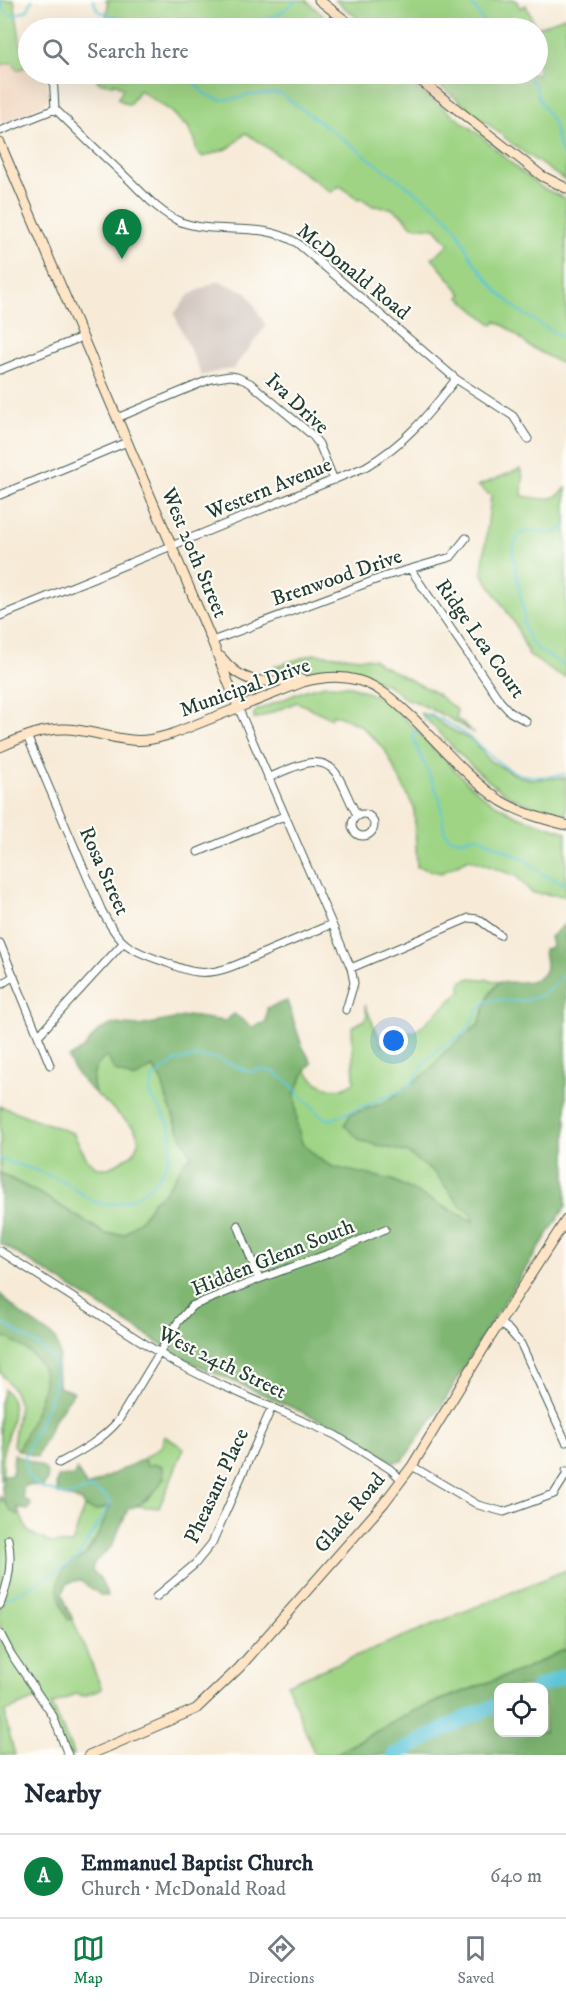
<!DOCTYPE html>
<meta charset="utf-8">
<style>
:root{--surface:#fff;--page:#f2f2f3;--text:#1f2937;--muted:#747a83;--line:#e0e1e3;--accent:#0b8043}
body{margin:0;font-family:"IM FELL DW Pica",serif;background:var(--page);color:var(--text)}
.controls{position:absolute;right:18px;bottom:18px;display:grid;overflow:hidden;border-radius:12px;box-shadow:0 6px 24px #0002}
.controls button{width:54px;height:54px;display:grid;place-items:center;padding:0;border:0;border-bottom:2px solid var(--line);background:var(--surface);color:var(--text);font:30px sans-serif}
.you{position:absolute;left:394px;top:1041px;width:21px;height:21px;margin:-15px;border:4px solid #fff;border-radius:50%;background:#1a73e8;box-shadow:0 0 0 9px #1a73e833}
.badge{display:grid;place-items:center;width:39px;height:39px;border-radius:50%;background:var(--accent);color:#fff;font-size:20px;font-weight:700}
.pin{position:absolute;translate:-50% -50px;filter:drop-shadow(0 2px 3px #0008)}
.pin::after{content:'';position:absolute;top:32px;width:21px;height:18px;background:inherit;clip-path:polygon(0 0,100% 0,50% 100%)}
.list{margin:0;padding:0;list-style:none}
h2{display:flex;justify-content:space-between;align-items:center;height:78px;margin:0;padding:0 24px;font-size:26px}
h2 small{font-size:20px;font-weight:400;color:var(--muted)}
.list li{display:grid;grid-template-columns:39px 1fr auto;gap:18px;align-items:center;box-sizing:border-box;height:84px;padding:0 24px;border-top:2px solid var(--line)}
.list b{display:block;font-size:22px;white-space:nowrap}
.list p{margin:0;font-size:20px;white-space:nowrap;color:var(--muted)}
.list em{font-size:20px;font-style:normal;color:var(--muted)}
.icon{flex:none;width:33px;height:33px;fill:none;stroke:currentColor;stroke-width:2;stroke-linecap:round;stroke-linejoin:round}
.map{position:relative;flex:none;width:566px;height:1755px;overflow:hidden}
.search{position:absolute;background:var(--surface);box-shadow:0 6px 24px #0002;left:18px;right:18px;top:18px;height:66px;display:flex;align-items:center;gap:15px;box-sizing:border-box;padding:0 21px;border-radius:33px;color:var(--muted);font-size:22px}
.sheet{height:162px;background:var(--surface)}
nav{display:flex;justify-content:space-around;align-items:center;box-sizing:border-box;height:84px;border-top:2px solid var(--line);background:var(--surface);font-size:16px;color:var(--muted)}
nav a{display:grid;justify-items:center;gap:3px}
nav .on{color:var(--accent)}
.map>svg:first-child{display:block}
.built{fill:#f1d5bd}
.industrial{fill:#cec1ba}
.green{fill:#9fd485;stroke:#5f885c;stroke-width:1.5}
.forest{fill:#7fb672;stroke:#4f7a53;stroke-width:1.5}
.sand{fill:#eeda9e;stroke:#868c69;stroke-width:1.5}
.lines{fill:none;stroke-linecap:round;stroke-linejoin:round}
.stream{stroke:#5ec6d9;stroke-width:2}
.river{stroke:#5ec6d9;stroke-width:15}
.street-casing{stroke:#3f574d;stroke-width:9}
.secondary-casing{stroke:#3f574d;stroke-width:11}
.street{stroke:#fff;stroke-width:7}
.secondary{stroke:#ffe4c6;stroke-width:9}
.labels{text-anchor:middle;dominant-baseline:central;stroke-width:4.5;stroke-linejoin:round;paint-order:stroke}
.street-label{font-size:21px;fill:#1f3d34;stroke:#fdfcf7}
</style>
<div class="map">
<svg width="566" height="1755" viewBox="0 0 566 1755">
<rect width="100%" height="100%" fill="#fdfcf7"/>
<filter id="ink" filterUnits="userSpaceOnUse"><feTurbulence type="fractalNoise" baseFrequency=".0167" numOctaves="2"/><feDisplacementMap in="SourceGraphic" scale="12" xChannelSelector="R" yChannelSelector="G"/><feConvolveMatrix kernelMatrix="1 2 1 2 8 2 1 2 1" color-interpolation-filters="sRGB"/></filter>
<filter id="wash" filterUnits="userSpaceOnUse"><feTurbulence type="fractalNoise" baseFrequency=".008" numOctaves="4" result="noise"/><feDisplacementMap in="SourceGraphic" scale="24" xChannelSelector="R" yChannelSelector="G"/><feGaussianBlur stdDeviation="1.35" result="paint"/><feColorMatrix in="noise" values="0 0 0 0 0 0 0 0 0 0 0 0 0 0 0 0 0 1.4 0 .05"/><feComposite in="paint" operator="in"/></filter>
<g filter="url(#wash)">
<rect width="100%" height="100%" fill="#f7ebd8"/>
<!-- built -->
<path class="built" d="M13,62L17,70L28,66V74H47L49,98L41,106L5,123L0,121V65Z"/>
<!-- industrial -->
<path class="industrial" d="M217,281L247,292L266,326L233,369L222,370L202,376L174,314L189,295Z"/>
<!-- green -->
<path class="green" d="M0,0H14L21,46L23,50L28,47V66L17,70L13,62L0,65Z
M106,0H306L336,28H105L108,4Z
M335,0H516L520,8L526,5L536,28L566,16V181L519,149L426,74H538V28H370Z
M102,74H397L480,135L519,170L543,188L566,199V369L562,364L529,346L508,328L496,321L493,325L459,297L462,294L432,258L449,244L435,228L412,226L402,215L391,208L373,206L361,198L358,199L340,186L331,192L246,133L229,148L203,157L196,151L195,139L191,135L188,126L183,124L172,112L139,90L129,105L118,99L123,88L115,83L113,85L98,82L96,76Z
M520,469L523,477L522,496C541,498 553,504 566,488V677L555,673L529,655L515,624L482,573L491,496L478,486Z
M314,654L374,659L379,664L434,692L457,710L456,718L474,733L449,718L414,701L406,699L388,685L358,673L332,668L277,674L274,667Z
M325,685L351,686L381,698L395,709L469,784L488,800L517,816L566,832V896L532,893L516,876L469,859L441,873L417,867L414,808L385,750L360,725L333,714L331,718L297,702L261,717L254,719V713L258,710L306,690Z
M420,713L432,717L443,725L473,741L490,761L518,776L531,779L566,778V815C547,811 530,806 513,798C480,780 447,739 420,713Z
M471,978L491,980L499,982L489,995L479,1024L445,1052L428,1072L384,1103L351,1114L396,1149L408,1153L435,1173L460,1205L471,1213L475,1222L392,1180L353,1172L333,1167L319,1159L301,1143L297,1124L295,1093L306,1070C312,1081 326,1090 340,1089C344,1088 350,1084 354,1082L352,1027L365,1020L367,1014L365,1005L382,1045L386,1046L399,1040L401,1033L415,1032L459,993L462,990L460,984L463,981Z
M108,1055C115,1073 116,1072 134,1079L152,1067C163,1078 164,1091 169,1105C175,1122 182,1141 193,1156L164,1193L153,1201L143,1217L124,1234H106L46,1197L0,1173V1106L73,1133L87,1159L98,1168H109L133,1154L139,1140L135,1129L95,1093L92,1082L96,1064Z
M0,1334C14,1341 33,1351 41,1366C53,1385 26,1431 18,1450L13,1445L19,1405L13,1389L0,1372Z
M4,1389C22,1406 8,1431 3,1452C1,1461 6,1471 0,1479V1404Z
M164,1436L184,1448L159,1508L137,1506L148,1499L165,1477L147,1466L145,1461L141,1460L162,1446Z
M0,1496L3,1501L18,1515L20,1514L28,1532L51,1543L72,1544L84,1507C97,1512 100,1510 111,1504L98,1535L85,1555L69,1564L58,1583L71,1620L72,1618L102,1689L84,1696L76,1694L52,1705L74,1755H65L50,1716L38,1698L6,1711V1722L15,1755H0Z
M566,1570V1649L524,1669L437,1701L367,1736L334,1755H315L287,1684Z"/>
<!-- forest -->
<path class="forest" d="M566,923C566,936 561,964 566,974V1206L480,1340L441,1407L402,1461L393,1462L340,1429L188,1361L0,1243V1173L46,1197L105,1234H125L143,1217L153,1201L164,1193L185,1161L192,1156C183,1141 176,1124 170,1107C164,1093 163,1078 153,1067L134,1079L114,1070L107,1056C94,1066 90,1076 95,1093C82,1082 75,1073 68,1058L84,1048L98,1031L113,1024L139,1026L189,1016L225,1021L234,1014L252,1027L266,1022L267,1008L287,1001L302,1046L312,1063L306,1070L295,1093L297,1124L302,1143L319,1159L333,1167L392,1180L474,1222L471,1213L460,1205L435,1173L419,1162L408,1153L361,1141L344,1125L351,1114L384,1103L428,1072L445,1052L479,1024L489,995L499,982C513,982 546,986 546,965C546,960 544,955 544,949L550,948L552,945L550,937Z
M0,1294L22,1315L55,1338L60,1355L57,1364L58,1387L74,1392L54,1420L37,1457L18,1450C26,1431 53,1385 41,1366C33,1351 14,1342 0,1334Z
M14,1454C26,1462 60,1465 43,1486L27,1485L23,1488V1498L30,1503L31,1505L28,1510L17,1508L20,1514L18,1515C3,1509 0,1490 3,1475H12Z
M141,1460L145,1461L147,1466L153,1464L161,1465C172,1483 143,1504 128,1509L112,1546L94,1563L92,1571L99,1577L108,1596H102L79,1580L68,1583L62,1594L72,1618L68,1620C60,1601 50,1580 69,1564C74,1560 81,1559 85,1555C98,1542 103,1521 111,1505C98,1509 99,1514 84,1507L81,1501L58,1494L56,1484L58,1477L74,1476L77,1470L87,1487Z
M566,1649V1670L530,1687L498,1688V1701L468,1713L388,1755H334L413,1711L524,1669Z
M566,1677V1727L564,1740L566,1755H398L466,1720L498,1709V1732H544V1688Z"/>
<!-- sand -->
<path class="sand" d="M498,1701V1709L466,1720L398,1755H388L468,1713Z"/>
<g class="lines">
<!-- stream -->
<path class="stream" d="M2,0V8L12,16L28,10L32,0
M93,0L98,11L136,23L142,28
M469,0L488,28
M234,28L279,14L297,0
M185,74L205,94L220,100L240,98L246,95L280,93L440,210L456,228L473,261L498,292L522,313L566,339
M525,74L535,85L538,97L553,123L559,146L566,161
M566,527C562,529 557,532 552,533C540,535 529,525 519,536C514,542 513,547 513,555L524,613V628L531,642L540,651L566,666
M422,723L428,714C439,719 451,724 461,731C503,762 507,785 566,774
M419,728L412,736L440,799L444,831L450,838L462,840L476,836L526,860L544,875L566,884
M0,1159C20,1166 42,1171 61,1180C75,1187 88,1203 105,1204C143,1206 179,1165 170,1128C168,1118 154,1103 149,1093L153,1078L175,1061L195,1057L215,1058L250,1072L262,1069L274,1072L287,1081L320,1115L330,1120L406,1089C416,1080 420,1070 428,1059C440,1044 460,1041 471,1025C476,1016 476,1008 486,1002C494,998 505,1001 513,1001C537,1002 554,990 566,970
M0,1322C14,1331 41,1345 51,1357C69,1378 32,1432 26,1454C23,1461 27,1469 28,1477L42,1488L69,1496L90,1488L105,1496L111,1503L75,1561L18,1593L4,1598"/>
<!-- river -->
<path class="river" d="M537,1688L566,1675
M394,1755L465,1718L498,1705"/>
</g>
</g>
<g filter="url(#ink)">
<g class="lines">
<!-- street casing -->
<g class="street-casing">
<path id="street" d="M53,74L55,109C78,132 101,154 125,176C142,192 159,213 181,222C220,236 259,220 297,243L456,379L513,416L528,439
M0,131L55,109
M0,370L82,337
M117,418L211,379L230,376L237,377L250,383L312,435L319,444L334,480
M0,495L127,442
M411,570L500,701L510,712L526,721
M0,616L365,467C405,444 428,415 456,379
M212,641L386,576L451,557L466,538
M238,707L351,968L354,983L346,1010
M27,736L101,909C118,942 126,949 162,961C173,965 185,971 197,972C222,975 246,960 268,951C289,942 311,933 332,924
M268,778C291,769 323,748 339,778C346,790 350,804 358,816
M352 825a11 11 0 1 1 22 0a11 11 0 1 1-22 0Z
M198,852L284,816
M0,943L50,1065
M351,968L469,918L478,919L500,935
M0,985L14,976
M39,1035L123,943
M238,1225L259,1279
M0,1251L172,1361L214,1382L335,1435L390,1469L402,1480
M499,1323L508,1329L521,1344L566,1442
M59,1463C80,1452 103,1439 118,1421L178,1322L192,1306L259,1279L336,1251L385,1229
M412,1466L478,1505L504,1512L554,1494L566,1475V1471
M156,1597L195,1564L212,1543L272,1407
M0,1605C8,1585 13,1561 8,1539
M0,1633L11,1654L53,1716L68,1755"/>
</g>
<!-- secondary casing -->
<g class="secondary-casing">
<path id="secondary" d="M319,0L355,28
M412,74L542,176L566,188
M0,143L212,641L238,707
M221,657C246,689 267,681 303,679
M0,747C21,738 43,728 67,729C89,730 109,738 131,740C145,742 158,738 172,734L303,682C321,677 339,675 357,680C380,686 397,703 414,719C439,744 472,782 501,801C521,813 543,819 566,825
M89,1755L196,1709L239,1668L384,1503L412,1466L488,1341L566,1220"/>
</g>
<!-- street -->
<use href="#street" class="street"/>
<!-- secondary -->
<use href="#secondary" class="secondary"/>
</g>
</g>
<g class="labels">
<!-- street labels -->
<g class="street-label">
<text transform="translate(353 272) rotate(39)">McDonald Road</text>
<text transform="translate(297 404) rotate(43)">Iva Drive</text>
<text transform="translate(269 489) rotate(-22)">Western Avenue</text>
<text transform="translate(194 553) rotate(67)">West 20th Street</text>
<text transform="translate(337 578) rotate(-19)">Brenwood Drive</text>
<text transform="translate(480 639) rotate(55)">Ridge Lea Court</text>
<text transform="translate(245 688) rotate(-20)">Municipal Drive</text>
<text transform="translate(104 871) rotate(66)">Rosa Street</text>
<text transform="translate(273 1258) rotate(-22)">Hidden Glenn South</text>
<text transform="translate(222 1363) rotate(26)">West 24th Street</text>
<text transform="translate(217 1486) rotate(-65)">Pheasant Place</text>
<text transform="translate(350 1513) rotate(-50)">Glade Road</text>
</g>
</g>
</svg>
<div class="controls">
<button><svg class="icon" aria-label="locate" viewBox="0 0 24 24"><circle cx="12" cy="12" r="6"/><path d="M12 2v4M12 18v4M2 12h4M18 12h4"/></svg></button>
</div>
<div class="you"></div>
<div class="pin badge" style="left:122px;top:259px">A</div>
<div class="search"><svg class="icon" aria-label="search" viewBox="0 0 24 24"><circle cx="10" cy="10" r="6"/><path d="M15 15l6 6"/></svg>Search here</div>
</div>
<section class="sheet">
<h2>Nearby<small></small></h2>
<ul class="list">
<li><span class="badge">A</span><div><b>Emmanuel Baptist Church</b><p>Church · McDonald Road</p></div><em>640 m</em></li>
</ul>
</section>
<nav>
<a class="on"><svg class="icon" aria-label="map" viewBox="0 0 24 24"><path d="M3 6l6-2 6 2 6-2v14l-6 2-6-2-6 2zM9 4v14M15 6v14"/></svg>Map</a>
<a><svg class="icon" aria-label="directions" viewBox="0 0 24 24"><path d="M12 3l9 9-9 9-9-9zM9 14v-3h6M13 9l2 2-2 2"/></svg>Directions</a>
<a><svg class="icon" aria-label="saved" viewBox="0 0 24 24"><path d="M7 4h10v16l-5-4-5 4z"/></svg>Saved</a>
</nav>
